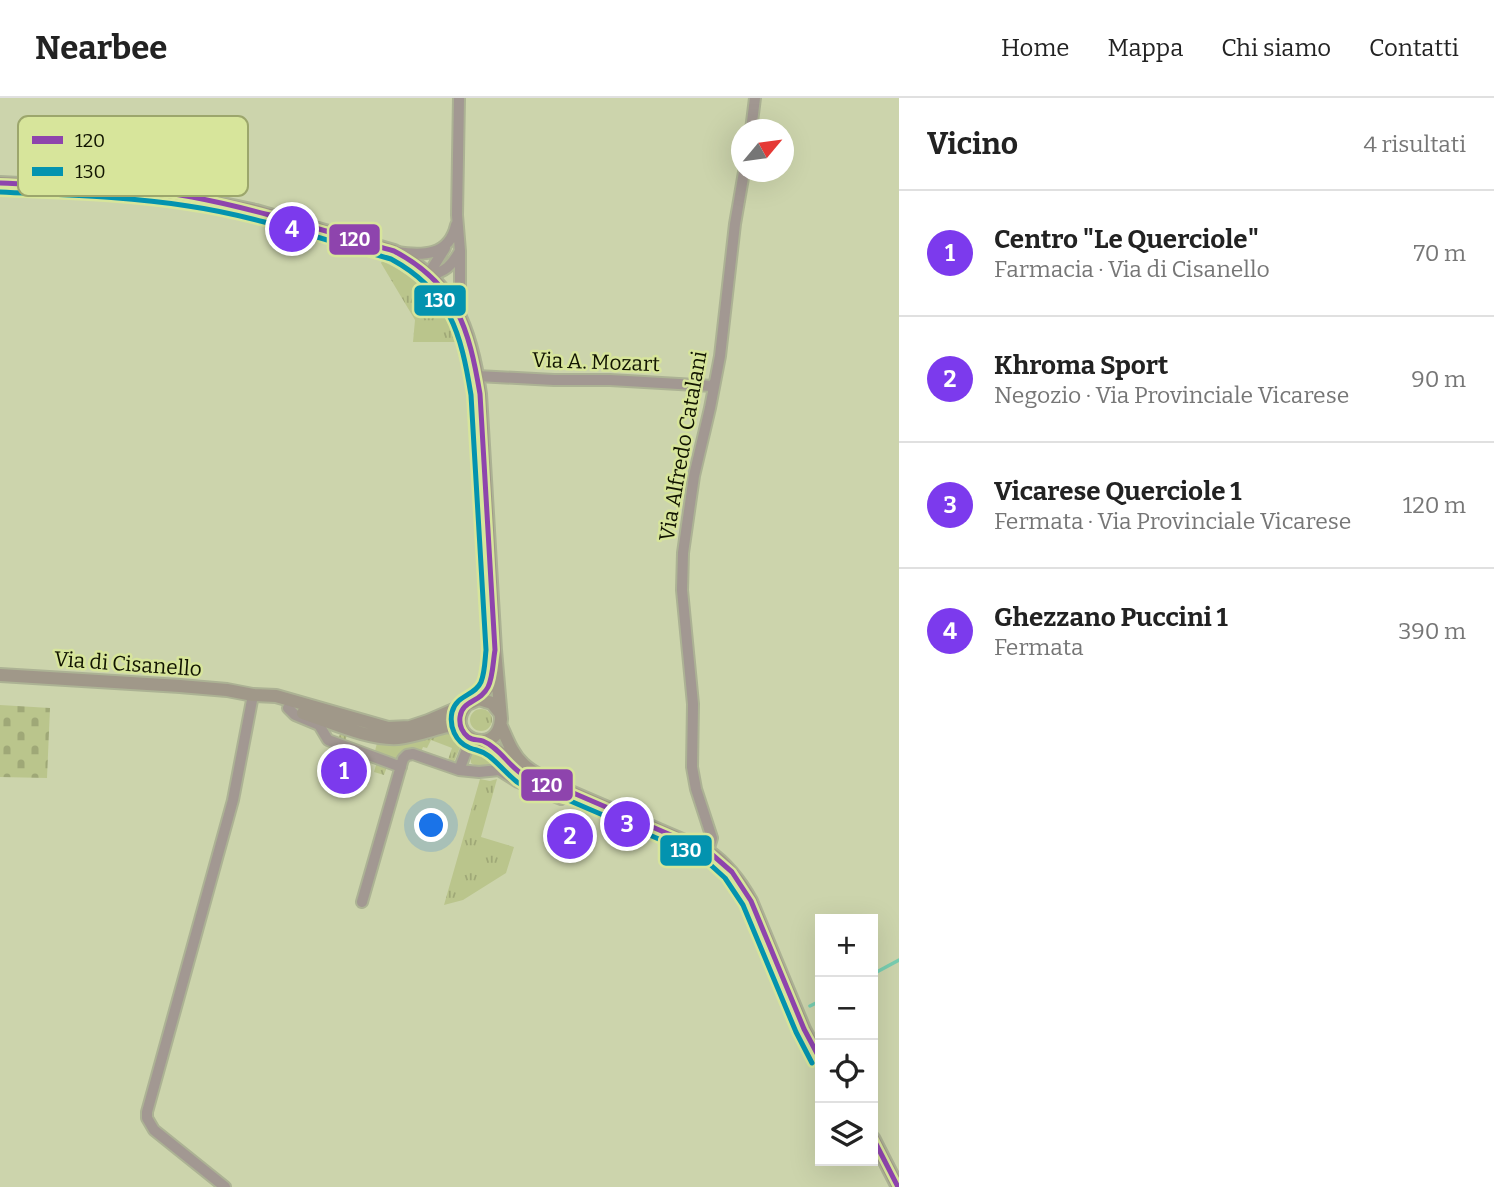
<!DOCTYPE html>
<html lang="it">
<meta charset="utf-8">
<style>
:root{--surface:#fff;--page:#f2f2f2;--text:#222;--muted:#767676;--line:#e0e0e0;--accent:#7c3aed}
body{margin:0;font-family:Bitter,serif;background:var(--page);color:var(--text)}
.controls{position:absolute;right:21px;bottom:21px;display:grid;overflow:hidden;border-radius:0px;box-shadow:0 7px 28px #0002}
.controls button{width:63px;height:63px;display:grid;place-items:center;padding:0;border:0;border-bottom:2px solid var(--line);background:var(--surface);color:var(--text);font:35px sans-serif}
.compass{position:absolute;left:731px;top:21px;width:63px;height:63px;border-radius:50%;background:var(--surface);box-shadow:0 7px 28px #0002;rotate:61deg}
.you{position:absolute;left:432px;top:728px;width:24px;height:24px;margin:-18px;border:5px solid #fff;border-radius:50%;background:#1a73e8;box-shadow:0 0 0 10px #1a73e833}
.badge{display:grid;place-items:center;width:46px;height:46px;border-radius:50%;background:var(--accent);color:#fff;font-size:23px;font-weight:700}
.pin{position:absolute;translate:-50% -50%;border:4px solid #fff;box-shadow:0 2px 7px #0006}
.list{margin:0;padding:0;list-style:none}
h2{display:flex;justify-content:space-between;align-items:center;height:91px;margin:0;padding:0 28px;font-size:30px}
h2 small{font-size:23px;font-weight:400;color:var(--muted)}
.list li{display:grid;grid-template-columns:46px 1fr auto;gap:21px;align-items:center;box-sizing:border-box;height:126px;padding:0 28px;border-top:2px solid var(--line)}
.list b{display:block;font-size:26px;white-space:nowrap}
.list p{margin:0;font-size:23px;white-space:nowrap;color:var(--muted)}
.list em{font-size:23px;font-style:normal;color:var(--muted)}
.icon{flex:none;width:38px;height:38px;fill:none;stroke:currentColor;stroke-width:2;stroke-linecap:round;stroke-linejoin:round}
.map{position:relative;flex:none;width:899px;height:1089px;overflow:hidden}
header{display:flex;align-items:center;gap:42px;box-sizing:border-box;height:98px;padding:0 35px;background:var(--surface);border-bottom:2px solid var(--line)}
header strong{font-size:33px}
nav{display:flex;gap:38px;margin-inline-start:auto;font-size:24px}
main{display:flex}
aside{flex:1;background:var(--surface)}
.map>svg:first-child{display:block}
.grass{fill:url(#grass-tufts)}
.cemetery{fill:url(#cemetery-stones)}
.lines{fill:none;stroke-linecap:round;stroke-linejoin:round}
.stream{stroke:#77cdb0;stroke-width:3.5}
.minor-casing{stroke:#acb294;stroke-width:14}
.major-casing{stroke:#acb294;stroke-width:16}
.minor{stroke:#a29892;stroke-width:10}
.major{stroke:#a09889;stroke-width:12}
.bus-1-casing{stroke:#d7e59b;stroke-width:10}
.bus-2-casing{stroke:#d7e59b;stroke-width:10}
.bus-1{stroke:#8e44ad;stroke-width:5}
.bus-2{stroke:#0393af;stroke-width:5}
.labels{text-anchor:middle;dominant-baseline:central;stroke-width:5;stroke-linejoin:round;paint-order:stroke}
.street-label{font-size:21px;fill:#111400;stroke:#d7e59b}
.key{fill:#d7e59b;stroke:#9ca66c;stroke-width:2}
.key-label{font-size:19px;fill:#111400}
.line-badge{stroke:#d7e59b;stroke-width:2.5}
.badge-label{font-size:19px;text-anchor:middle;font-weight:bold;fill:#fff}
</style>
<header>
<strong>Nearbee</strong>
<nav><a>Home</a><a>Mappa</a><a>Chi siamo</a><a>Contatti</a></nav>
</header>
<main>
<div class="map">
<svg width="899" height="1089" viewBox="0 0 899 1089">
<defs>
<pattern id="grass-tufts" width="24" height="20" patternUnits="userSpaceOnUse" patternTransform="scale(1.75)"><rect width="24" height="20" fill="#bac58c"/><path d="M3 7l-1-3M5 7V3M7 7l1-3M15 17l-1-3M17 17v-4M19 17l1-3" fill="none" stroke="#9fa877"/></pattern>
<pattern id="cemetery-stones" width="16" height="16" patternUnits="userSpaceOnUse" patternTransform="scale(1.75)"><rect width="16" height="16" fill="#bac58c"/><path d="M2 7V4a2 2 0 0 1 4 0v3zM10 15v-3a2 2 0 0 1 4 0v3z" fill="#9fa877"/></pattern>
</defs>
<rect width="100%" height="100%" fill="#ccd4ac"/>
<!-- grass -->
<path class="grass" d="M382,163C418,179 443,207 458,244H413L415,222L381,165Z
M470 622a11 11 0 1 1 22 0a11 11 0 1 1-22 0Z
M342,630L448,633L456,637L461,647L454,664L451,665L448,662L452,650L431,642L427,650L423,649L421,654C410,650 402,649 397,662L390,660L384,677L374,674L379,657L375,653L377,645L348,635L345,643L341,641L339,639Z
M481,651L494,655L507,670C492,657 482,674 471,665C470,657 474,653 481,651Z
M480,681L490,683L497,681L481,739L514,749L506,775L463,802L444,807Z"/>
<!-- cemetery -->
<path class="cemetery" d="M0,607L50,610L47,680L0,679Z"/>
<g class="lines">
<!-- stream -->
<path class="stream" d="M873,876L899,862
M810,908L820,903"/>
<!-- minor casing -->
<g class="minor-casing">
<path id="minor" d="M459,0L457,117L460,153V218
M751,32L755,0
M396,154C423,158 449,158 456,127
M428,177C445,175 452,167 460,153
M428,177L445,150
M477,278L554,282H610L713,288
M288,610L295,617L319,627L328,642L401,669
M459,672L471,641
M708,753L712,740L696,691L692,669L693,606L682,492L683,455L694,378L710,310L720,258L735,126L744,74
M362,804L403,661L407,657L413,656L459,672L479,674L499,672L518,684L561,701
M225,1089L154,1032L147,1020V1014L233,702L253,597"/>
</g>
<!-- major casing -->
<g class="major-casing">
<path id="major" d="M0,85L119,91L190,99L256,113L394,153C455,184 471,232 480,296L495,552L501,621C498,662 441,639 466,607
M0,577L180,588L227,592L253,597L276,598L388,630L410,629L428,623L479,601L492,605L500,615
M479,601L489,588L492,569
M303,615C331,624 369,642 398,640C415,638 431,632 447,628L453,629L463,634
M501,628C507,641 512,656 523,666C536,679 556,683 571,694L708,753C727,766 740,783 751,803L804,931L820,961
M483,643L502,656L522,676
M873,1040L898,1089"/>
</g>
<!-- minor -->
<use href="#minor" class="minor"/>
<!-- major -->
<use href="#major" class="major"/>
<!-- bus-1 casing -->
<g class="bus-1-casing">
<path id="bus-1" d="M0,85C64,88 129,88 192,99C261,112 327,134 394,153C457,186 469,231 480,296L495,552C493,563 493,579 488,589C480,605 462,602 460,619C459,627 462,634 468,639C473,643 478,641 483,643C500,650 509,669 525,678C539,685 556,690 571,694L708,753L732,774L751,803L804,931L820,961
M873,1040L898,1089"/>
</g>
<!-- bus-2 casing -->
<g class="bus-2-casing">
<path id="bus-2" d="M0,94C63,97 126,98 188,108C257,118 324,142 391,161C450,193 461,235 471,297L486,552C485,561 485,574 481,584C475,598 457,596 452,614C449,628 455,644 470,650C478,653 481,652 489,658C499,666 507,676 517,684C530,693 553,699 568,702L703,760L725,780L743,807L796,934L812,965"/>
</g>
<!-- bus-1 -->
<use href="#bus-1" class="bus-1"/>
<!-- bus-2 -->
<use href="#bus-2" class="bus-2"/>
</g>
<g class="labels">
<!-- street labels -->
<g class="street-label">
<text transform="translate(596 264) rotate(2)">Via A. Mozart</text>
<text transform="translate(683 348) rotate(-80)">Via Alfredo Catalani</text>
<text transform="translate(128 566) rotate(4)">Via di Cisanello</text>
</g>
</g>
<!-- legend -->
<rect x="18" y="18" width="230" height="80" rx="10" class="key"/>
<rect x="32" y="38" width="31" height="8" fill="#8e44ad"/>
<rect x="32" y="69" width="31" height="9" fill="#0393af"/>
<g class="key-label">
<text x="75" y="49">120</text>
<text x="75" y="80">130</text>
</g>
<g class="line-badge">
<rect x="328" y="125" width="53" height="33" rx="7" fill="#8e44ad"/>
<rect x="413" y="186" width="54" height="33" rx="7" fill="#0393af"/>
<rect x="520" y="670" width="54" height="34" rx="7" fill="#8e44ad"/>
<rect x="659" y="736" width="54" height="33" rx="7" fill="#0393af"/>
</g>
<g class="badge-label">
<text x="355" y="148">120</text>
<text x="440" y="209">130</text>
<text x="547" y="694">120</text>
<text x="686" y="759">130</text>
</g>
</svg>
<div class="controls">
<button>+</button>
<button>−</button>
<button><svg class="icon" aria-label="locate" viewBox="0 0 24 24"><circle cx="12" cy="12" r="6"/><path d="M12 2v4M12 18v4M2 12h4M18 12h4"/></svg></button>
<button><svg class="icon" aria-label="layers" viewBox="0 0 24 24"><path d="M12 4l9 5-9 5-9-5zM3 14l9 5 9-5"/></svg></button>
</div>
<svg class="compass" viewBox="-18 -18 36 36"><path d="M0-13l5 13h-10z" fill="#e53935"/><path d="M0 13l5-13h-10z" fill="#767676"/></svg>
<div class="you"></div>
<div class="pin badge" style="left:344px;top:673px">1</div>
<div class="pin badge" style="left:570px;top:738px">2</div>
<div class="pin badge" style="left:627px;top:726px">3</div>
<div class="pin badge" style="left:292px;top:131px">4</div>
</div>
<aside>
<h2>Vicino<small>4 risultati</small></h2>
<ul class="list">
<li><span class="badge">1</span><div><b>Centro &quot;Le Querciole&quot;</b><p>Farmacia · Via di Cisanello</p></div><em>70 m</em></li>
<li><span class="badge">2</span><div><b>Khroma Sport</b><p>Negozio · Via Provinciale Vicarese</p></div><em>90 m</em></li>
<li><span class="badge">3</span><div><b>Vicarese Querciole 1</b><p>Fermata · Via Provinciale Vicarese</p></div><em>120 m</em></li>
<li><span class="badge">4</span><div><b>Ghezzano Puccini 1</b><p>Fermata</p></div><em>390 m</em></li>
</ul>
</aside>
</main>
